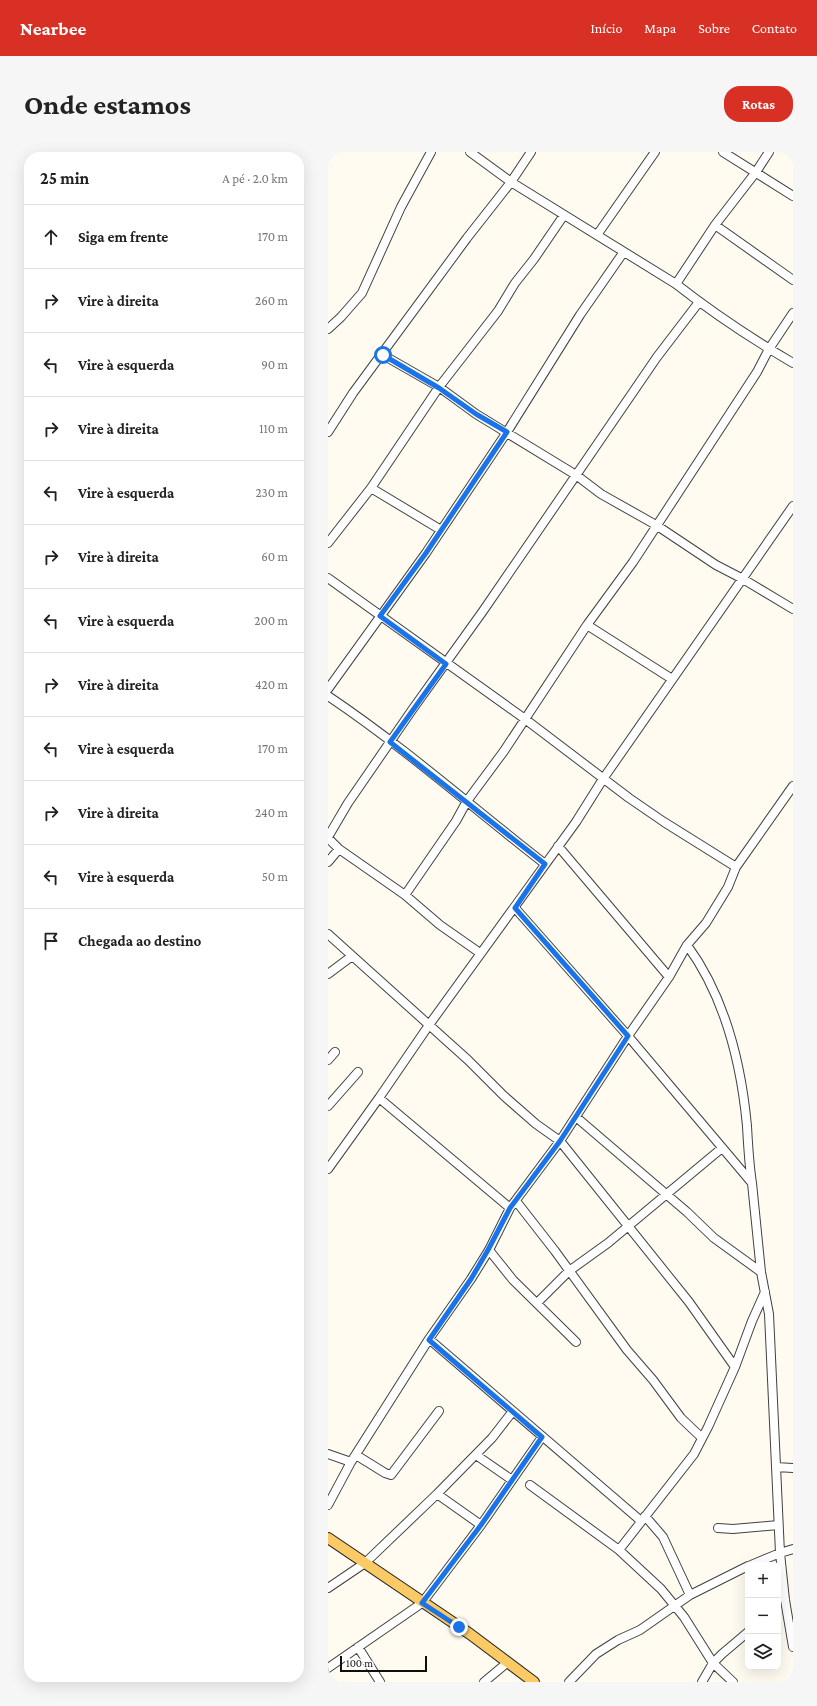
<!DOCTYPE html>
<html lang="pt">
<meta charset="utf-8">
<style>
:root{--surface:#fff;--page:#f6f6f6;--text:#222;--muted:#767676;--line:#e0e0e0;--accent:#d93025}
body{margin:0;font-family:"Crimson Pro",serif;background:var(--page);color:var(--text)}
.controls{position:absolute;right:12px;bottom:12px;display:grid;overflow:hidden;border-radius:8px;box-shadow:0 4px 16px #0002}
.controls button{width:36px;height:36px;display:grid;place-items:center;padding:0;border:0;border-bottom:1px solid var(--line);background:var(--surface);color:var(--text);font:20px sans-serif}
.scale{position:absolute;left:12px;bottom:10px;width:87px;box-sizing:border-box;padding-left:4px;border:2px solid #0e0e0e;border-top:0;font-size:11px;line-height:14px;white-space:nowrap;color:#0e0e0e;-webkit-text-stroke:3px #fff;paint-order:stroke}
.stop{position:absolute;width:12px;height:12px;margin:-9px;border:3px solid #1a73e8;border-radius:50%;background:#fff}
.stop.end{background:#1a73e8;border-color:#fff;box-shadow:0 1px 4px #0008}
.list{margin:0;padding:0;list-style:none}
h2{display:flex;justify-content:space-between;align-items:center;height:52px;margin:0;padding:0 16px;font-size:17px}
h2 small{font-size:13px;font-weight:400;color:var(--muted)}
.list li{display:grid;grid-template-columns:26px 1fr auto;gap:12px;align-items:center;box-sizing:border-box;height:64px;padding:0 16px;border-top:1px solid var(--line)}
.list b{display:block;font-size:15px;white-space:nowrap}
.list em{font-size:13px;font-style:normal;color:var(--muted)}
.icon{flex:none;width:22px;height:22px;fill:none;stroke:currentColor;stroke-width:2;stroke-linecap:round;stroke-linejoin:round}
.map{position:relative;flex:none;width:465px;height:1530px;overflow:hidden;border-radius:16px}
header{display:flex;align-items:center;gap:24px;box-sizing:border-box;height:56px;padding:0 20px;background:var(--accent);color:#fff}
header strong{font-size:19px}
nav{display:flex;gap:22px;margin-inline-start:auto;font-size:14px}
.intro{display:flex;align-items:center;justify-content:space-between;box-sizing:border-box;height:96px;padding:0 24px}
h1{margin:0;font-size:28px}
.button{padding:10px 18px;border-radius:16px;background:var(--accent);color:#fff;font-size:14px;font-weight:700}
main{display:flex;gap:24px;padding:0 24px}
aside{flex:1;background:var(--surface);border-radius:16px;box-shadow:0 4px 16px #0002}
.map>svg:first-child{display:block}
.lines{fill:none;stroke-linecap:round;stroke-linejoin:round}
.minor-casing{stroke:#414141;stroke-width:10}
.major-casing{stroke:#1f1f1f;stroke-width:12}
.minor{stroke:#fff;stroke-width:8}
.major{stroke:#f9ca66;stroke-width:10}
.route{stroke:#1a73e8;stroke-width:5}
</style>
<header>
<strong>Nearbee</strong>
<nav><a>Início</a><a>Mapa</a><a>Sobre</a><a>Contato</a></nav>
</header>
<div class="intro"><h1>Onde estamos</h1><a class="button">Rotas</a></div>
<main>
<aside>
<h2>25 min<small>A pé · 2.0 km</small></h2>
<ul class="list">
<li><svg class="icon" aria-label="ahead" viewBox="0 0 24 24"><path d="M12 20V5M6 11l6-6 6 6"/></svg><div><b>Siga em frente</b></div><em>170 m</em></li>
<li><svg class="icon" aria-label="right" viewBox="0 0 24 24"><path d="M7 20v-9h11M14 6l5 5-5 5"/></svg><div><b>Vire à direita</b></div><em>260 m</em></li>
<li><svg class="icon" aria-label="left" viewBox="0 0 24 24"><path d="M17 20v-9H6M10 6l-5 5 5 5"/></svg><div><b>Vire à esquerda</b></div><em>90 m</em></li>
<li><svg class="icon" aria-label="right" viewBox="0 0 24 24"><path d="M7 20v-9h11M14 6l5 5-5 5"/></svg><div><b>Vire à direita</b></div><em>110 m</em></li>
<li><svg class="icon" aria-label="left" viewBox="0 0 24 24"><path d="M17 20v-9H6M10 6l-5 5 5 5"/></svg><div><b>Vire à esquerda</b></div><em>230 m</em></li>
<li><svg class="icon" aria-label="right" viewBox="0 0 24 24"><path d="M7 20v-9h11M14 6l5 5-5 5"/></svg><div><b>Vire à direita</b></div><em>60 m</em></li>
<li><svg class="icon" aria-label="left" viewBox="0 0 24 24"><path d="M17 20v-9H6M10 6l-5 5 5 5"/></svg><div><b>Vire à esquerda</b></div><em>200 m</em></li>
<li><svg class="icon" aria-label="right" viewBox="0 0 24 24"><path d="M7 20v-9h11M14 6l5 5-5 5"/></svg><div><b>Vire à direita</b></div><em>420 m</em></li>
<li><svg class="icon" aria-label="left" viewBox="0 0 24 24"><path d="M17 20v-9H6M10 6l-5 5 5 5"/></svg><div><b>Vire à esquerda</b></div><em>170 m</em></li>
<li><svg class="icon" aria-label="right" viewBox="0 0 24 24"><path d="M7 20v-9h11M14 6l5 5-5 5"/></svg><div><b>Vire à direita</b></div><em>240 m</em></li>
<li><svg class="icon" aria-label="left" viewBox="0 0 24 24"><path d="M17 20v-9H6M10 6l-5 5 5 5"/></svg><div><b>Vire à esquerda</b></div><em>50 m</em></li>
<li><svg class="icon" aria-label="arrive" viewBox="0 0 24 24"><path d="M6 21V4h12l-3 4 3 4H6"/></svg><div><b>Chegada ao destino</b></div></li>
</ul>
</aside>
<div class="map">
<svg width="465" height="1530" viewBox="0 0 465 1530">
<rect width="100%" height="100%" fill="#fffbf0"/>
<g class="lines">
<!-- minor casing -->
<g class="minor-casing">
<path id="minor" d="M142,0L183,30L348,132C385,161 424,187 465,211
M395,0L465,44
M387,73L465,128
M269,83L327,0
M348,132L387,73L428,20L441,0
M0,177L13,165L34,141L73,55L103,0
M55,203L111,235L148,262L248,323L273,342L328,373L388,413L415,427L465,457
M0,280L25,241L139,86L183,30L203,0
M43,336L113,378
M0,391L43,336L111,235L170,159L187,131L206,107L236,63
M0,426L197,567L301,646L336,670L408,715
M259,473L344,527
M0,537L98,401L179,280L252,163L295,101
M0,544C76,595 145,656 217,712
M0,685L20,651L84,558L155,459L329,205L371,150
M0,686L11,697L77,743L112,773L152,801
M230,694L341,825
M0,710L11,697
M77,743L128,669L139,649L176,599L259,473L305,410L429,220L441,197L465,161
M187,756L300,884L424,1031L433,1120L441,1162L452,1401L457,1448L465,1495
M0,782L140,908L176,944L208,972L232,989L361,1150L407,1215
M359,793C397,845 413,910 419,974C420,993 421,1012 424,1031
M0,822L24,804
M0,908L7,900
M51,946L182,1056
M0,954L30,920
M248,965L359,1060L386,1086L433,1120
M0,1017L51,946L101,873L248,670L275,627L465,354
M188,1049L227,1099L299,1198L325,1228L353,1266L374,1286
M161,1098L185,1128L248,1190
M209,1151L241,1119L280,1091L394,996
M101,1187L313,1369
M0,1302L23,1310
M28,1303L57,1321L63,1323L111,1259
M148,1303L184,1328
M448,1315L465,1316
M202,1333L291,1398L333,1437L356,1465L385,1511L405,1530
M109,1342L153,1373
M0,1353L23,1310L101,1187L143,1127L161,1098L182,1056L232,989L300,884L341,825L359,793L378,771L400,735L408,715L465,634
M317,1364L335,1385L362,1443
M390,1376L405,1377L450,1373
M291,1398L366,1302L380,1275L407,1215L424,1169L437,1140
M423,1413L452,1401L465,1397
M0,1436L37,1411L109,1342L164,1286L185,1259
M30,1495L52,1530
M0,1516L94,1451L153,1373L214,1285
M156,1530L180,1510
M241,1530L268,1502L290,1488L312,1478L362,1443L420,1414
M374,1530L385,1511L394,1502L420,1480"/>
</g>
<!-- major casing -->
<g class="major-casing">
<path id="major" d="M0,1386L142,1482L206,1530"/>
</g>
<!-- minor -->
<use href="#minor" class="minor"/>
<!-- major -->
<use href="#major" class="major"/>
</g>
<g class="lines">
<!-- route -->
<path class="route" d="M55,203L111,236L148,262L179,280L98,401L52,464L118,512L62,590L217,712L187,756L300,884L232,989L182,1056L160,1098L143,1127L101,1188L214,1285L153,1373L94,1451L131,1475"/>
</g>
</svg>
<div class="controls">
<button>+</button>
<button>−</button>
<button><svg class="icon" aria-label="layers" viewBox="0 0 24 24"><path d="M12 4l9 5-9 5-9-5zM3 14l9 5 9-5"/></svg></button>
</div>
<div class="scale">100 m</div>
<div class="stop" style="left:55px;top:203px"></div>
<div class="stop end" style="left:131px;top:1475px"></div>
</div>
</main>
